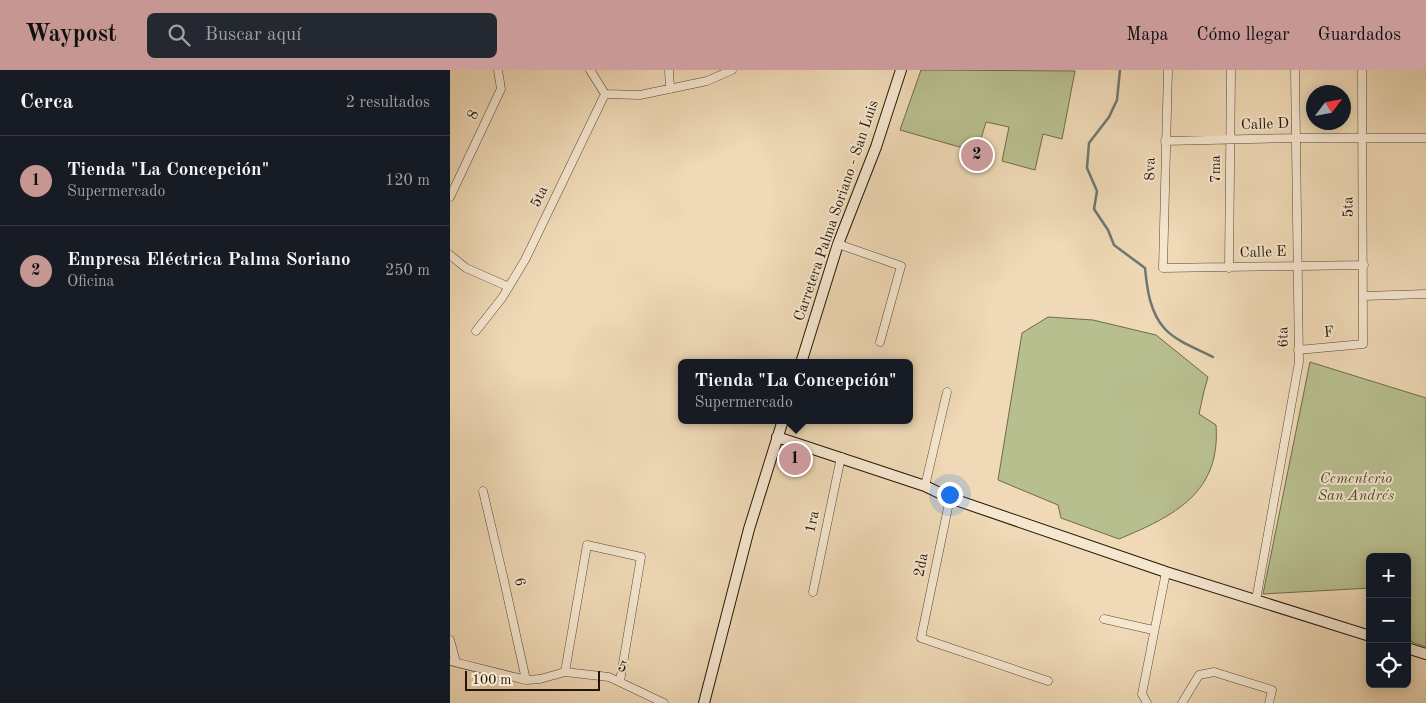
<!DOCTYPE html>
<html lang="es">
<meta charset="utf-8">
<style>
:root{--surface:#171b24;--page:#242831;--text:#f1f3f6;--muted:#9ea1a6;--line:#363941;--accent:#c59692}
body{margin:0;font-family:"Old Standard TT",serif;background:var(--page);color:var(--text)}
.controls{position:absolute;right:15px;bottom:15px;display:grid;overflow:hidden;border-radius:8px;box-shadow:0 2px 12px #0003}
.controls button{width:45px;height:45px;display:grid;place-items:center;padding:0;border:0;border-bottom:1px solid var(--line);background:var(--surface);color:var(--text);font:25px sans-serif}
.compass{position:absolute;left:856px;top:15px;width:45px;height:45px;border-radius:50%;background:var(--surface);box-shadow:0 2px 12px #0003;rotate:58deg}
.scale{position:absolute;left:15px;bottom:12px;width:135px;box-sizing:border-box;padding-left:5px;border:2px solid #241605;border-top:0;font-size:14px;line-height:18px;white-space:nowrap;color:#241605;-webkit-text-stroke:4px #f5e6d0;paint-order:stroke}
.you{position:absolute;left:499px;top:424px;width:18px;height:18px;margin:-12px;border:4px solid #fff;border-radius:50%;background:#1a73e8;box-shadow:0 0 0 8px #1a73e833}
.badge{display:grid;place-items:center;width:32px;height:32px;border-radius:50%;background:var(--accent);color:#111;font-size:16px;font-weight:700}
.pin{position:absolute;translate:-50% -50%;border:2px solid #fff;box-shadow:0 1px 5px #0006}
.popup{position:absolute;left:228px;top:289px;width:235px;height:65px;box-sizing:border-box;display:grid;place-content:center;border-radius:8px;background:var(--surface);filter:drop-shadow(0 1px 4px #0005);font-size:16px;white-space:nowrap;color:var(--muted)}
.popup b{font-size:19px;color:var(--text)}
.popup::after{content:'';position:absolute;left:50%;top:100%;margin-left:-10px;border:10px solid transparent;border-top-color:var(--surface)}
.list{margin:0;padding:0;list-style:none}
h2{display:flex;justify-content:space-between;align-items:center;height:65px;margin:0;padding:0 20px;font-size:21px}
h2 small{font-size:16px;font-weight:400;color:var(--muted)}
.list li{display:grid;grid-template-columns:32px 1fr auto;gap:15px;align-items:center;box-sizing:border-box;height:90px;padding:0 20px;border-top:1px solid var(--line)}
.list b{display:block;font-size:19px;white-space:nowrap}
.list p{margin:0;font-size:16px;white-space:nowrap;color:var(--muted)}
.list em{font-size:16px;font-style:normal;color:var(--muted)}
.icon{flex:none;width:28px;height:28px;fill:none;stroke:currentColor;stroke-width:2;stroke-linecap:round;stroke-linejoin:round}
.map{position:relative;flex:none;width:976px;height:633px;overflow:hidden}
header{display:flex;align-items:center;gap:30px;box-sizing:border-box;height:70px;padding:0 25px;background:var(--accent);color:#111}
header strong{font-size:24px}
nav{display:flex;gap:28px;margin-inline-start:auto;font-size:18px}
.search{width:350px;height:45px;background:var(--page);display:flex;align-items:center;gap:12px;box-sizing:border-box;padding:0 18px;border-radius:8px;color:var(--muted);font-size:19px}
main{display:flex}
aside{flex:1;background:var(--surface)}
.map>svg:first-child{display:block}
.green{fill:#b8bf8f;stroke:#6e6a4a}
.lines{fill:none;stroke-linecap:round;stroke-linejoin:round}
.stream{stroke:#6d7770;stroke-width:2.5}
.street-casing{stroke:#574731;stroke-width:9}
.secondary-casing{stroke:#241605;stroke-width:12}
.street{stroke:#f5e6d0;stroke-width:8}
.secondary{stroke:#f5e6d0;stroke-width:10}
.labels{text-anchor:middle;dominant-baseline:central;stroke-width:4;stroke-linejoin:round;paint-order:stroke}
.street-label{font-size:15px;fill:#241605;stroke:#f5e6d0}
.park-label{font-size:15px;font-style:italic;fill:#50492e;stroke:#f5e6d0}
</style>
<header>
<strong>Waypost</strong>
<div class="search"><svg class="icon" aria-label="search" viewBox="0 0 24 24"><circle cx="10" cy="10" r="6"/><path d="M15 15l6 6"/></svg>Buscar aquí</div>
<nav><a>Mapa</a><a>Cómo llegar</a><a>Guardados</a></nav>
</header>
<main>
<aside>
<h2>Cerca<small>2 resultados</small></h2>
<ul class="list">
<li><span class="badge">1</span><div><b>Tienda &quot;La Concepción&quot;</b><p>Supermercado</p></div><em>120 m</em></li>
<li><span class="badge">2</span><div><b>Empresa Eléctrica Palma Soriano</b><p>Oficina</p></div><em>250 m</em></li>
</ul>
</aside>
<div class="map">
<svg width="976" height="633" viewBox="0 0 976 633">
<rect width="100%" height="100%" fill="#efd9b6"/>
<filter id="stains"><feTurbulence type="fractalNoise" baseFrequency=".004" numOctaves="4"/><feColorMatrix values="0 0 0 0 .2 0 0 0 0 .09 0 0 0 0 .02 0 0 0 .5 -.17"/></filter>
<radialGradient id="worn" r=".72"><stop offset=".6" stop-color="#630" stop-opacity="0"/><stop offset="1" stop-color="#630" stop-opacity=".3"/></radialGradient>
<!-- green -->
<path class="green" d="M471,0L625,1L612,69L593,64L585,100L552,91L559,57L536,52L527,82L450,60Z
M598,247L643,250L706,265L758,307L754,321L749,344L766,355C771,423 724,446 669,469L611,448L608,435L548,410L572,263Z
M860,292L976,328V577L962,572L957,563V487H920V518L813,524Z"/>
<g class="lines">
<!-- stream -->
<path class="stream" d="M670,0L667,30L659,47L639,73L637,98L647,121L644,139L658,160L664,175L695,198C697,219 700,243 715,259C727,272 748,279 763,287"/>
<!-- street casing -->
<g class="street-casing">
<path id="street" d="M219,0L220,19
M718,0L713,198L914,195
M155,24L190,25L257,11L282,0
M715,71L845,68H976
M0,127L51,19L48,0
M388,174L451,196L430,272
M0,185L16,198L59,217
M779,198L781,0
M914,226L976,224
M26,261L52,228L75,190L155,24L140,0
M848,280L913,274L912,0
M475,416L497,322
M33,421L53,506L76,610
M500,428L471,568L598,611
M363,522L391,387
M806,530L849,292L845,0
M654,549L703,560
M0,570L6,592
M0,591L76,610L90,609L115,602L159,607L214,633
M115,602L137,475L191,487L170,611
M697,633L692,624L716,502
M732,633L749,605L764,602L822,620L819,633"/>
</g>
<!-- secondary casing -->
<g class="secondary-casing">
<path id="secondary" d="M351,293L388,174L426,77L451,0
M327,367L475,416L500,428L716,502L920,566
M957,578L976,584
M254,633L299,459L333,350"/>
</g>
<!-- street -->
<use href="#street" class="street"/>
<!-- secondary -->
<use href="#secondary" class="secondary"/>
</g>
<g class="labels">
<!-- street labels -->
<g class="street-label">
<text transform="translate(24 45) rotate(-65)">8</text>
<text transform="translate(815 55) rotate(-2)">Calle D</text>
<text transform="translate(701 99) rotate(-89)">8va</text>
<text transform="translate(766 99) rotate(-90)">7ma</text>
<text transform="translate(90 127) rotate(-64)">5ta</text>
<text transform="translate(899 137) rotate(-91)">5ta</text>
<text transform="translate(387 141) rotate(-71)">Carretera Palma Soriano - San Luis</text>
<text transform="translate(813 183) rotate(-2)">Calle E</text>
<text transform="translate(879 263) rotate(-5)">F</text>
<text transform="translate(834 267) rotate(-91)">6ta</text>
<text transform="translate(363 452) rotate(-78)">1ra</text>
<text transform="translate(472 495) rotate(-78)">2da</text>
<text transform="translate(69 512) rotate(78)">6</text>
<text transform="translate(172 598) rotate(22)">5</text>
</g>
<!-- park labels -->
<g class="park-label">
<text x="906" y="409">Cementerio<tspan x="906" dy="17">San Andrés</tspan></text>
</g>
</g>
<rect width="100%" height="100%" filter="url(#stains)"/>
<rect width="100%" height="100%" fill="url(#worn)"/>
</svg>
<div class="controls">
<button>+</button>
<button>−</button>
<button><svg class="icon" aria-label="locate" viewBox="0 0 24 24"><circle cx="12" cy="12" r="6"/><path d="M12 2v4M12 18v4M2 12h4M18 12h4"/></svg></button>
</div>
<svg class="compass" viewBox="-18 -18 36 36"><path d="M0-13l5 13h-10z" fill="#e53935"/><path d="M0 13l5-13h-10z" fill="#9ea1a6"/></svg>
<div class="scale">100 m</div>
<div class="you"></div>
<div class="pin badge" style="left:345px;top:389px">1</div>
<div class="popup"><b>Tienda &quot;La Concepción&quot;</b>Supermercado</div>
<div class="pin badge" style="left:527px;top:85px">2</div>
</div>
</main>
